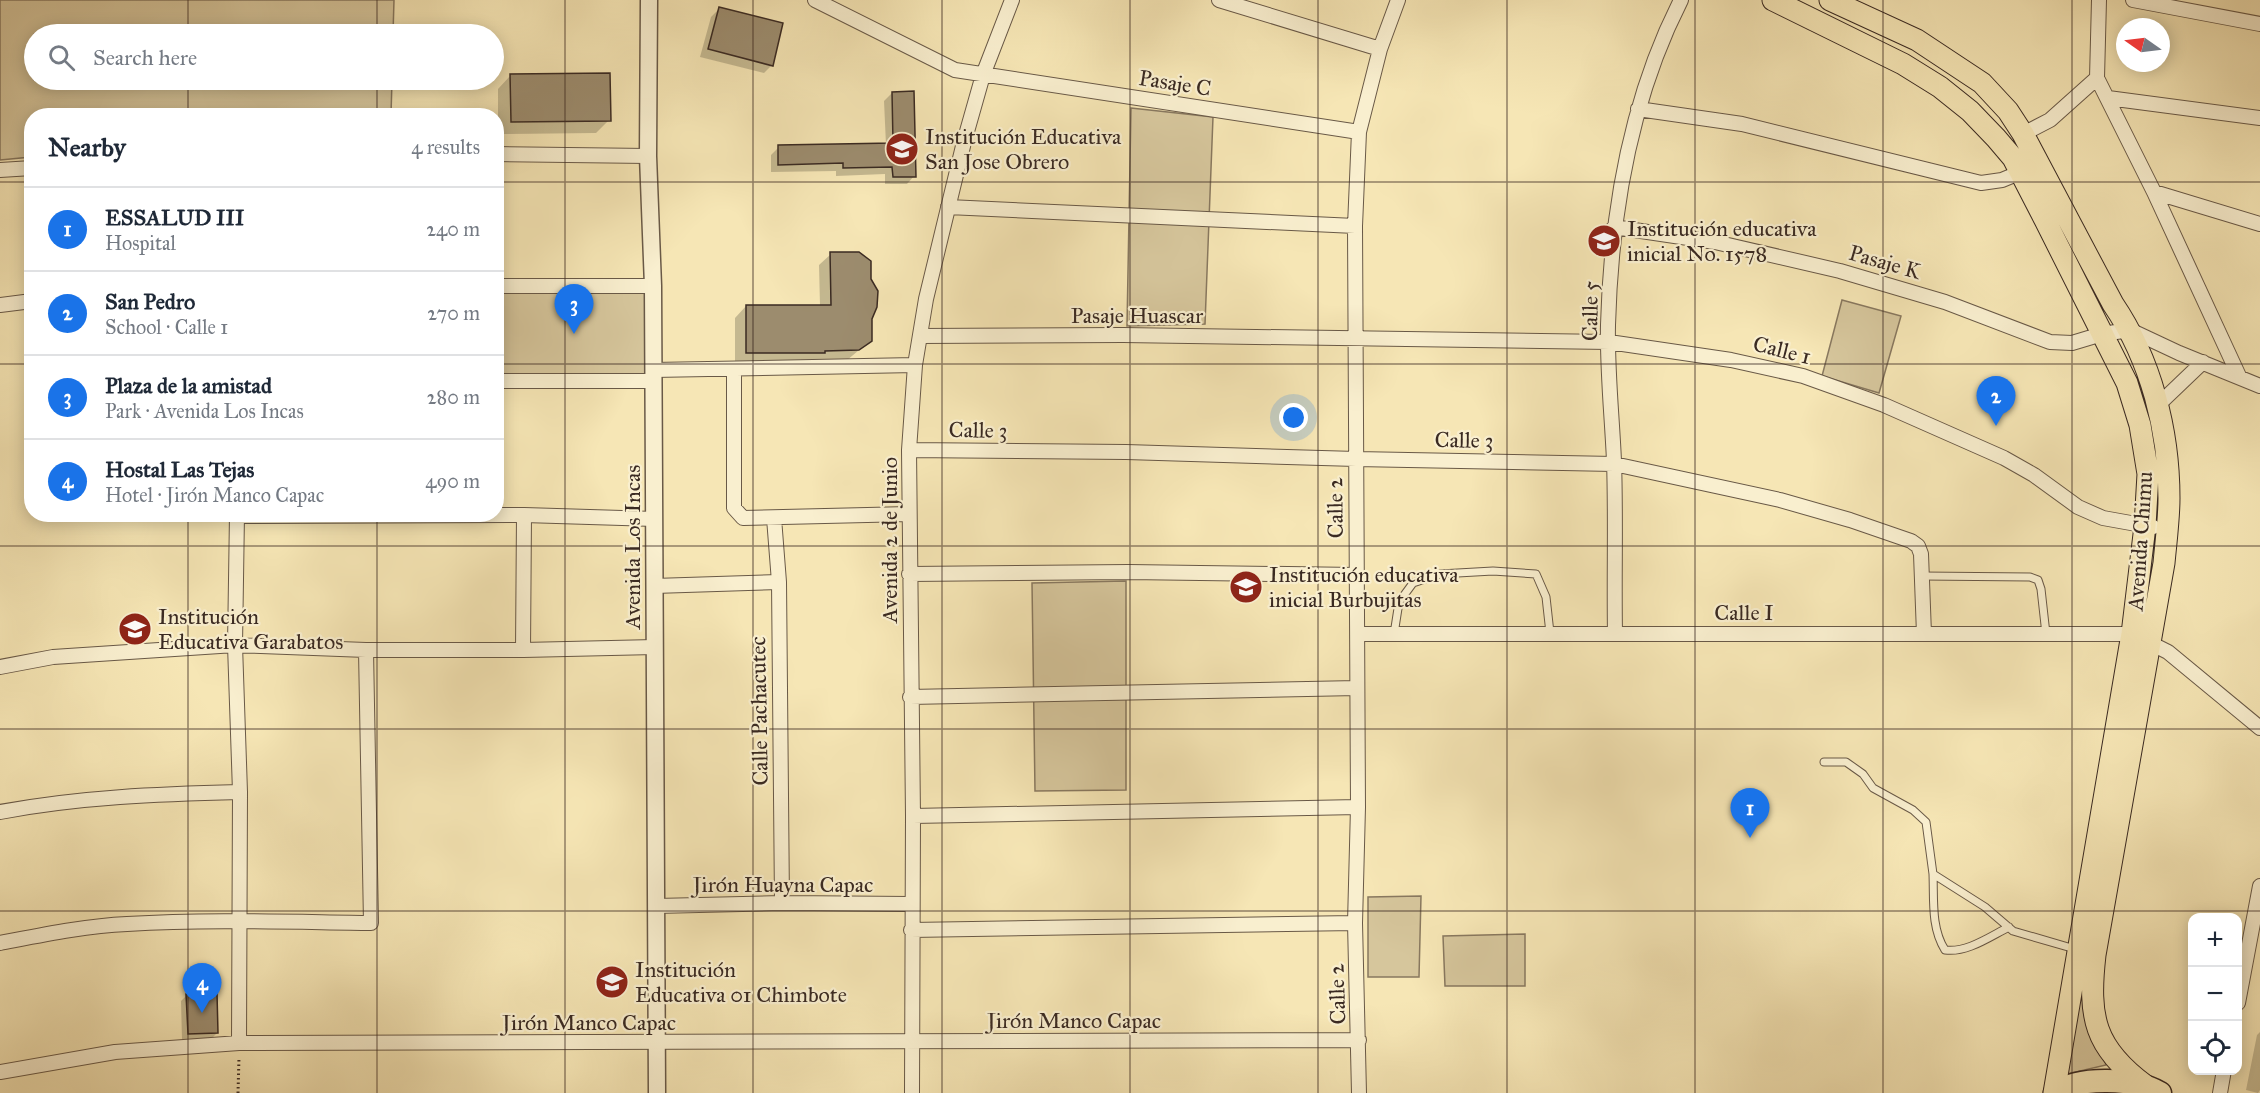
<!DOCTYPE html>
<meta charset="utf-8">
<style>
:root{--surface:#fff;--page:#f2f2f3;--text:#1f2937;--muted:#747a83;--line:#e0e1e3;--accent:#1a73e8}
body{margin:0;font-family:"IM FELL Great Primer",serif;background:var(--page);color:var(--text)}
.controls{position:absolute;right:18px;bottom:18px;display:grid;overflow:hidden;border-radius:12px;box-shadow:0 3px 15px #0003}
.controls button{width:54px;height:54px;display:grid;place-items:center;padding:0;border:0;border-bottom:2px solid var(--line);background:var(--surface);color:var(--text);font:30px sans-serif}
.compass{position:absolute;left:2116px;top:18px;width:54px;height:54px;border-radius:50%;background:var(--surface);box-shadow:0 3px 15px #0003;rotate:284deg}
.you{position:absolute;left:1294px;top:418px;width:21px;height:21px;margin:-15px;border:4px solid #fff;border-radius:50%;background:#1a73e8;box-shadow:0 0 0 9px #1a73e833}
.badge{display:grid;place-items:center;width:39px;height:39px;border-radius:50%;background:var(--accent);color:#fff;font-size:20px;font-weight:700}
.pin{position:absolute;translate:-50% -50px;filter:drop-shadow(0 2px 3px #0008)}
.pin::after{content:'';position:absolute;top:32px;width:21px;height:18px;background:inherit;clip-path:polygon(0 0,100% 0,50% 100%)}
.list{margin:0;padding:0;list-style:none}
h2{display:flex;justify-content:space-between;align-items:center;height:78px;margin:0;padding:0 24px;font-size:26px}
h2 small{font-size:20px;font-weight:400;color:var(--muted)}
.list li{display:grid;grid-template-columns:39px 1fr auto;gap:18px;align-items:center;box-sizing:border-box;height:84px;padding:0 24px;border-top:2px solid var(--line)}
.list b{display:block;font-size:22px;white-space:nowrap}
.list p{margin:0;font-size:20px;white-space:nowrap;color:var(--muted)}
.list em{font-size:20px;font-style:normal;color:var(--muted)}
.icon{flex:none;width:33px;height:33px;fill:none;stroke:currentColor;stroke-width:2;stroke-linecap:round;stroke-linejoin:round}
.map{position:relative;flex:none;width:2260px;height:1093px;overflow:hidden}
.search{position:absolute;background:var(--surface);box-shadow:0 3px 15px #0003;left:24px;top:24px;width:480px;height:66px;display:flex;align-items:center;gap:15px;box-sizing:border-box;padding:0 21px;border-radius:33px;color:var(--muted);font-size:22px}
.panel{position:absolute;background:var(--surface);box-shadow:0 3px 15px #0003;left:24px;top:108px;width:480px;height:414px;border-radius:24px}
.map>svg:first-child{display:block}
.green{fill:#d6c69c;stroke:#88785f;stroke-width:1.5}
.shadow{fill:#0003}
.building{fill:#9c8c6e;stroke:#3a2a22;stroke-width:1.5}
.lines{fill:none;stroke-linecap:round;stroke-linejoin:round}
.service-casing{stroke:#695947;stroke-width:9}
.minor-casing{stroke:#695947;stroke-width:16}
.tertiary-casing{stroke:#695947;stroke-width:19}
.primary-casing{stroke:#3a2a22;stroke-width:23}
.trunk-casing{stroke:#3a2a22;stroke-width:25}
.path{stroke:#3a2a22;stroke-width:3;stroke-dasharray:1.5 3;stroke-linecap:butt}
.service{stroke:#f9efcf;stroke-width:7}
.minor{stroke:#f9efcf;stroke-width:14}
.tertiary{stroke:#f9efcf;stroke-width:16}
.primary{stroke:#f6e6b5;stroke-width:21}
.trunk{stroke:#f6e6b5;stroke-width:22}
.grid{fill:none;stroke:#3a2a22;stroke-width:1.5;stroke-opacity:0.55}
.labels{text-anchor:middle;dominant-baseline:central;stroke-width:4.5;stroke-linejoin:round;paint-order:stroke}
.street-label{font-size:22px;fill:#3a2a22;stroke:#f9efcf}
.poi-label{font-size:22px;fill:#3a2a22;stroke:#f9efcf;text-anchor:start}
</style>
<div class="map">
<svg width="2260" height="1093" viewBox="0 0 2260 1093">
<rect width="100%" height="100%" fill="#f6e6b5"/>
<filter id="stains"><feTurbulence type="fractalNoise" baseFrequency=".00333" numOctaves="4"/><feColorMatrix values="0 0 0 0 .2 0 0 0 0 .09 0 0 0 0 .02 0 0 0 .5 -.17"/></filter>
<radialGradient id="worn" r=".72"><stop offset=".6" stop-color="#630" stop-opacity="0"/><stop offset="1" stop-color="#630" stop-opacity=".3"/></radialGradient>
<!-- green -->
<path class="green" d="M0,0H394L393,34H34V80H392L391,115L32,116L31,157L0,160Z
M1131,108L1213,117L1205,324L1127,326Z
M653,286L652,381H497L496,287Z
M1842,300L1901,316L1879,393L1822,376Z
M1126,581V790L1035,791L1032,583Z
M1421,896L1419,977H1368V897Z
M1525,934V986H1445L1443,936Z
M2081,963L2106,1065L2063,1075Z"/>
<!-- shadow -->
<path class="shadow" d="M719,9L772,65L764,73L700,57L711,17Z
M511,75L609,120L596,133L498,134V89Z
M892,93L914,176L907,184H885V174L836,176V171L771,172V155L779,147L886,145L884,101Z
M831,254L871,319V340L846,361L735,364V318L746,306H820L819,265Z
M187,995L217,1033L211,1039L182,1040L181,1001Z
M2260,1032V1090L2258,1093L2246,1090L2257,1035Z"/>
<!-- building -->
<path class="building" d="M719,7L783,23L773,66L708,49Z
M610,73L611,121L511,122L510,74Z
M914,91L916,177H893L892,167L843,168V163L778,165V145L893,143L892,92Z
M830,252H859L871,261V279L878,291L877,307L872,319V341L859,350L825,351V353H746V305H831Z
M217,993L218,1033L188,1034L186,994Z"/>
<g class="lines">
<!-- service casing -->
<g class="service-casing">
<path id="service" d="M1922,576L2030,577L2038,580L2041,589L2046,634
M1394,634L1399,602L1413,583L1440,574L1493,571L1536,574L1546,597L1550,633
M1824,762H1846L1863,774L1873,788L1913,810L1926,822L1933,874L1985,907L2013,931L2075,949
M1933,874C1934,900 1931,928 1945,950C1967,953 1989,937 2009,927"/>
</g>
<!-- minor casing -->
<g class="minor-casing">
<path id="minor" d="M815,0L955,70L1359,132
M1219,0L1380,49
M2133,0L2260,24
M2097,78L2154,192L2239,376
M2108,98L2260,118
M1638,109L1742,124L1981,183L2002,180L2026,170
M2023,134L2050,120L2097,78L2099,0
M496,154L648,156
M0,170L32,168
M2154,192L2260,224
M948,207L1355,226
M1614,227L1715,242L1840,271L1945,302L2050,342L2072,343L2102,334L2130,330L2179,353L2260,386
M496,286H653
M0,305L32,301
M920,336L1123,335L1609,342L1731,360L1803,376L1884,405L2004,458L2034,475L2078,507L2103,518L2153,527
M734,369V508L743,518L909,514
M653,370L915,365
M496,381H652
M2158,405L2203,362
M909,450L1126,452L1356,459L1614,464L1780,500L1850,520L1911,541L1918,546L1921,554L1924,634
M237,514L235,645L240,792L239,1043
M237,516L524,515L655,519
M774,518L779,582L782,903
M909,574L1129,572L1357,575
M654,586L779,582
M1615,633C1614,576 1616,518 1614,461C1612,416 1607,370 1608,325C1611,214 1630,100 1681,0
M1357,634H2132L2168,652L2260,728
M523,650L524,515
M0,667L53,657L235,645L366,650H523L655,647
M910,697L1357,688
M0,812C80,797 159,794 240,792
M913,816L1358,807
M656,906L782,903L911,904
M911,930L1355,923
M0,943C42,935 85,926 127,924C208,919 289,922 371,923L366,650
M2238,1003L2260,886
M0,1072L115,1052L239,1043L1359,1040
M912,1093L913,816L909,450L915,365L926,299L964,142L983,75L1012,0
M1359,1093L1355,923L1358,807L1355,226L1359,132L1380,49L1398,0
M2220,1093L2224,1070"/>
</g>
<!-- tertiary casing -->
<g class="tertiary-casing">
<path id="tertiary" d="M649,0L648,156L653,286L657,1093"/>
</g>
<!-- primary casing -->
<g class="primary-casing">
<path id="primary" d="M1773,0L1903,64L1940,87L1970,111L1996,138L2013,158L2045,220L2127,383L2140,425L2148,474L2145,526L2132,634L2054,1093
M1830,0L1917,40L1982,83L2008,111L2023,134L2113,304C2151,360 2169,430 2169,498C2169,519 2166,541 2164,563L2095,955C2088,1017 2094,1048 2146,1086"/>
</g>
<!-- trunk casing -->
<g class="trunk-casing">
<path id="trunk" d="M2055,1093C2080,1076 2134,1078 2160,1093"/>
</g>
<!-- path -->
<path class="path" d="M238,1093L239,1057"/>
<!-- service -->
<use href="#service" class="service"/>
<!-- minor -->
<use href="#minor" class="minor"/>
<!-- tertiary -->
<use href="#tertiary" class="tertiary"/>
<!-- primary -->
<use href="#primary" class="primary"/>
<!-- trunk -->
<use href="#trunk" class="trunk"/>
</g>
<!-- grid -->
<path class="grid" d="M188,0V34M377,0V34M565,0V1093M753,0V1093M942,0V1093M1130,0V1093M1318,0V1093M1507,0V1093M1695,0V1093M1883,0V1093M2072,0V1093M188,80V116M377,80V116M0,182H32M496,182H2260M0,364H32M496,364H2260M188,514V1093M377,514V1093M0,546H2260M0,729H2260M0,911H2260"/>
<!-- icons -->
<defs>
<g id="school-disc" transform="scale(1.725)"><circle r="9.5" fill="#8f2418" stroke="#f9efcf"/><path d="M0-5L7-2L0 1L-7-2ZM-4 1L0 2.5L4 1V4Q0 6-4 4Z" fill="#fff"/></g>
</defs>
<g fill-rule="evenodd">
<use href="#school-disc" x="902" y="149"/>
<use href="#school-disc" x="1604" y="241"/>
<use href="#school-disc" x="1246" y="587"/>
<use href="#school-disc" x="135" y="629"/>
<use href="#school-disc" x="612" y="982"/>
</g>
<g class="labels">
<!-- street labels -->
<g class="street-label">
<text transform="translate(1175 83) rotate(9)">Pasaje C</text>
<text transform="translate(1885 262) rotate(16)">Pasaje K</text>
<text transform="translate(1590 311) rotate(-89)">Calle 5</text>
<text x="1137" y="315">Pasaje Huascar</text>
<text transform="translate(1782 350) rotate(14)">Calle 1</text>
<text transform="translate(978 430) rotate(1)">Calle 3</text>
<text transform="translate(1464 440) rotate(1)">Calle 3</text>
<text transform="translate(1335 508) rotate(-91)">Calle 2</text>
<text transform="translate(889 540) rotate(-90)">Avenida 2 de Junio</text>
<text transform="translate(2140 541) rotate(-86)">Avenida Chimu</text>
<text transform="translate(632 547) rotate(-90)">Avenida Los Incas</text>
<text x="1744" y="612">Calle I</text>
<text transform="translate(759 711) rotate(-91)">Calle Pachacutec</text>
<text x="783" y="884">Jirón Huayna Capac</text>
<text transform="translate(1337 994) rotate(-92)">Calle 2</text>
<text x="1074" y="1020">Jirón Manco Capac</text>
<text x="589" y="1022">Jirón Manco Capac</text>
</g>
<!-- poi labels -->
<g class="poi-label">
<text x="925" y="136">Institución Educativa<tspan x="925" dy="25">San Jose Obrero</tspan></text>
<text x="1627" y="228">Institución educativa<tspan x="1627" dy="25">inicial No. 1578</tspan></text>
<text x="1269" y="574">Institución educativa<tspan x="1269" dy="25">inicial Burbujitas</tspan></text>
<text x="158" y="616">Institución<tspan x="158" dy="25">Educativa Garabatos</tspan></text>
<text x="635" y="969">Institución<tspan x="635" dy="25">Educativa 01 Chimbote</tspan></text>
</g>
</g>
<rect width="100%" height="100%" filter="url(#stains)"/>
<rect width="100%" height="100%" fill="url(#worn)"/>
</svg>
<div class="controls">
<button>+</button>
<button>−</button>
<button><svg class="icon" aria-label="locate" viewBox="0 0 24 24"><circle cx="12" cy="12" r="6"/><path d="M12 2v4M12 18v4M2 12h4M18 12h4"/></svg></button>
</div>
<svg class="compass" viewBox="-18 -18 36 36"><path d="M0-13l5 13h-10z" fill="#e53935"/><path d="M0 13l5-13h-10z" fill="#747a83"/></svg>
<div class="you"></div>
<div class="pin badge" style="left:1750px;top:838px">1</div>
<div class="pin badge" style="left:1996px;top:426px">2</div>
<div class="pin badge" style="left:574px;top:334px">3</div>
<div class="pin badge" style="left:202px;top:1013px">4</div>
<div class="search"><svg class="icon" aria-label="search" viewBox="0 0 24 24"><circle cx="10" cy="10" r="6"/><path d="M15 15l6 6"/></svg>Search here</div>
<section class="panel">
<h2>Nearby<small>4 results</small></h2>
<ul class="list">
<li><span class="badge">1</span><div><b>ESSALUD III</b><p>Hospital</p></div><em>240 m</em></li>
<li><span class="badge">2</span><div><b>San Pedro</b><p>School · Calle 1</p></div><em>270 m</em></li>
<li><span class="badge">3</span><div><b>Plaza de la amistad</b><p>Park · Avenida Los Incas</p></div><em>280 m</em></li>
<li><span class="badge">4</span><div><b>Hostal Las Tejas</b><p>Hotel · Jirón Manco Capac</p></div><em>490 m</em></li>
</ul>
</section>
</div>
